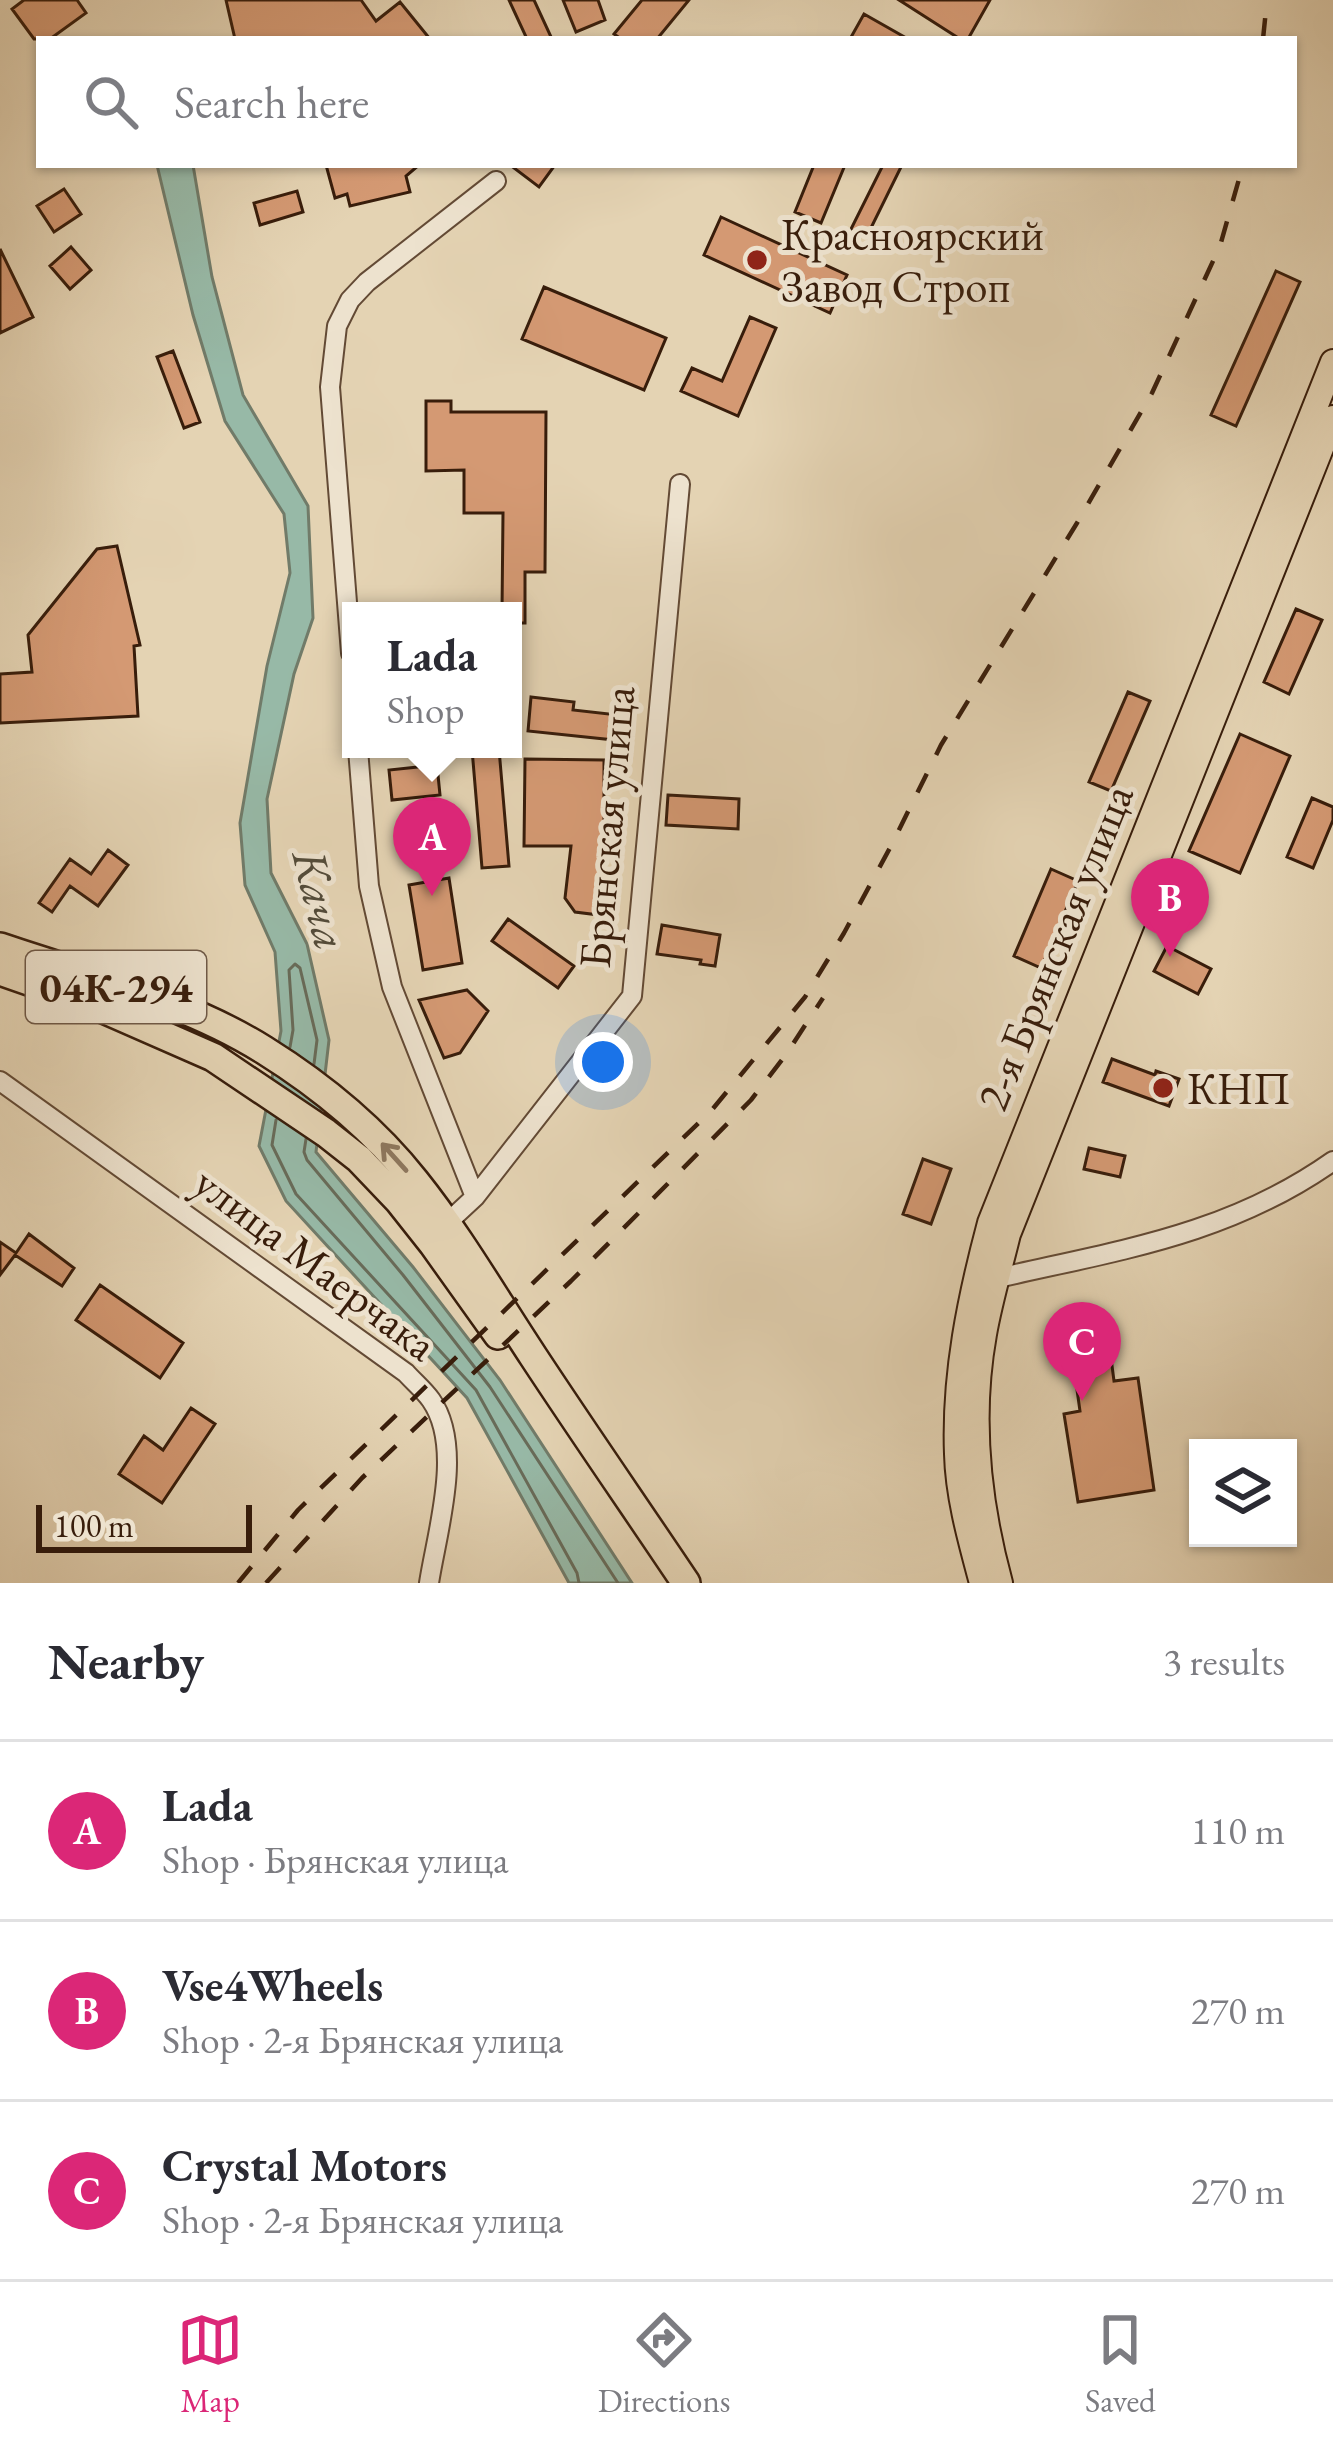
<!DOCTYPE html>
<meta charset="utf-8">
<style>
:root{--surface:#fff;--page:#f7f7f7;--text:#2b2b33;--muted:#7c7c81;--line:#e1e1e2;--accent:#db2777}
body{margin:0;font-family:"EB Garamond",serif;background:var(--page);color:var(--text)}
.controls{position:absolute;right:36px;bottom:36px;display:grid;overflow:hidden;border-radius:0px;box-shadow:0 3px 9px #0004}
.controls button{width:108px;height:108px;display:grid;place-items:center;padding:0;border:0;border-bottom:3px solid var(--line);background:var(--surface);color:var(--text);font:60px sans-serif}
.scale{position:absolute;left:36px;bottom:30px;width:216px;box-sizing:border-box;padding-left:12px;border:6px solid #381d0b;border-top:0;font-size:33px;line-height:42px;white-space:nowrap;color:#381d0b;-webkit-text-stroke:9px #ede2ce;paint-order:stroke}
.you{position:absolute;left:603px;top:1062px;width:42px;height:42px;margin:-30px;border:9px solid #fff;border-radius:50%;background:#1a73e8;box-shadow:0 0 0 18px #1a73e833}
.badge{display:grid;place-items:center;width:78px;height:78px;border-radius:50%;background:var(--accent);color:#fff;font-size:39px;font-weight:700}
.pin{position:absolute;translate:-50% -99px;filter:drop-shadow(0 3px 6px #0008)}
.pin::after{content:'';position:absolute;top:63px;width:42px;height:36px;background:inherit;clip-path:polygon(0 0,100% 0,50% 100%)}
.popup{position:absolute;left:342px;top:602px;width:180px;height:156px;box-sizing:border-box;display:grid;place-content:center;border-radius:0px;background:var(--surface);filter:drop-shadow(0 3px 9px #0005);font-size:39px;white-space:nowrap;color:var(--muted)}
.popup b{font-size:45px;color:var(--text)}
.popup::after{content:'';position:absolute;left:50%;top:100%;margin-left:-24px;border:24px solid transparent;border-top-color:var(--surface)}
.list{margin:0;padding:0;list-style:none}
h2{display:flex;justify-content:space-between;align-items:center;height:156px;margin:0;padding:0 48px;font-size:51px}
h2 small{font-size:39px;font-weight:400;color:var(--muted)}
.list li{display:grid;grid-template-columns:78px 1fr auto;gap:36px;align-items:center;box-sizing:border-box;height:180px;padding:0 48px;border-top:3px solid var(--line)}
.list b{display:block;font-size:45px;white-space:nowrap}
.list p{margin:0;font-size:39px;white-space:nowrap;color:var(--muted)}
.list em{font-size:39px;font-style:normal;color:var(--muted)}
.icon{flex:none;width:66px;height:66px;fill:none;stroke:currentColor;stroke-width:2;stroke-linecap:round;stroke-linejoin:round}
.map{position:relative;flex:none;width:1333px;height:1583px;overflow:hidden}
.search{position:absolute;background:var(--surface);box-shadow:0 3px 9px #0004;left:36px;right:36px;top:36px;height:132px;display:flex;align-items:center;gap:30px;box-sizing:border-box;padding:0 42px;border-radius:0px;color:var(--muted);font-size:45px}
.sheet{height:696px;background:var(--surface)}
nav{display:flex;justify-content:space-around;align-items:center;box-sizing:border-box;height:168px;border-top:3px solid var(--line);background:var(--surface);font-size:33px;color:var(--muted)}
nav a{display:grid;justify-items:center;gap:6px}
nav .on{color:var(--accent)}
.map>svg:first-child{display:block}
.water{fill:#97b9a7;stroke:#717b69;stroke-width:3}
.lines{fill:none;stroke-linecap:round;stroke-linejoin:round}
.shore{stroke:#686b59;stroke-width:3}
.building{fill:#d49973;stroke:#381d0b;stroke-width:3}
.minor-casing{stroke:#634a35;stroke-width:22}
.major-casing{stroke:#381d0b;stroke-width:28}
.highway-casing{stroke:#381d0b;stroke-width:32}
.minor{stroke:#ede2ce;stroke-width:18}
.major{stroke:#e4d3b3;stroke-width:24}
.highway{stroke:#e4d3b3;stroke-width:27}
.rail{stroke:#381d0b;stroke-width:4.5;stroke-dasharray:21 21;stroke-linecap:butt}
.oneway{stroke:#8e785f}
.poi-dot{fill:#8f2418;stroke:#ede2ce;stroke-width:4.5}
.labels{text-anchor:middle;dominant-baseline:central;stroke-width:10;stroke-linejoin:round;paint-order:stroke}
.shield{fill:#ede2ce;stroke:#6e5846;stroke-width:3}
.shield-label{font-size:42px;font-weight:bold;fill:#381d0b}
.poi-label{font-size:45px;fill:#381d0b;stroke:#ede2ce;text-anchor:start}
.street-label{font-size:45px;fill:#381d0b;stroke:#ede2ce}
.water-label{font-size:48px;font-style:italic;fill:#544c3a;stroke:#ede2ce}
</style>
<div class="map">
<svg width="1333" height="1583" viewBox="0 0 1333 1583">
<rect width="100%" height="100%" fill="#e4d3b3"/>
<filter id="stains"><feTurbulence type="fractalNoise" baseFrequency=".00167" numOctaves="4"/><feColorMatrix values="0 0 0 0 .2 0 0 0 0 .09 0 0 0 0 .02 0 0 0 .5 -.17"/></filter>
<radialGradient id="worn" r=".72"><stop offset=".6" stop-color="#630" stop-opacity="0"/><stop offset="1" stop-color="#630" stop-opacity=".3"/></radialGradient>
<!-- water -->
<path class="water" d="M157,165H193L212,277L243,395L308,506L313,618L294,674L267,799L271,873L307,944L329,1040L316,1152L413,1267L500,1380L632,1583H569L467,1398L286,1201L259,1146L281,1031L275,952L245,885L240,823L267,666L290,573L284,514L225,421L193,315Z"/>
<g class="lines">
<!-- shore -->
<path class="shore" d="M290,1047L293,1030L289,970L295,964L300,968L317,1040L314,1064
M276,1120L272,1145L296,1194L476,1390L577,1573L579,1583
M306,1139L304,1152L307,1160L403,1275L490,1387L618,1583"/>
</g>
<!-- building -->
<path class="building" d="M24,0H77L86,13L50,39H34L12,9Z
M226,0H361L376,21L400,2L430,39H235Z
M509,0H534L552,39H527Z
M563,0H598L605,20L576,32Z
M642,0H689L657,39H621L614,34Z
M899,0H990L968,39H960Z
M864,14L908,39H850Z
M326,165H419L406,176L410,192L350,206L347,194L335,198Z
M510,165H555L539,187Z
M814,165H845L821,223L795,212Z
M883,165H902L867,236L851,229Z
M64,189L81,214L54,232L37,206Z
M297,191L303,212L260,225L254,203Z
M721,217L847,275L830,313L704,255Z
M71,247L91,270L70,289L50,266Z
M0,249L33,317L0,333Z
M1276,271L1300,282L1236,426L1211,415Z
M544,287L666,338L644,390L522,339Z
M750,317L776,328L738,416L681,391L692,368L722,381Z
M173,351L200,422L184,428L157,357Z
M426,401H451V412H546L545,572H525V623H513V611H502L503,513H464V470L426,471Z
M117,546L140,645L134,646L138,716L0,723V674L32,672L28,635L97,549Z
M1296,609L1322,620L1289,694L1264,682Z
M1128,692L1150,701L1111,791L1089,782Z
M531,697L574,702L573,710L627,716L624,741L528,731Z
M1240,734L1290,756L1240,873L1189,851Z
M472,749H499L509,866L482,868Z
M525,759L604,760V861L599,915L575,912L565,898L571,846H524Z
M437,765L440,795L392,800L389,770Z
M668,795L739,799L738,829L666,825Z
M1312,798L1333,807V820L1313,868L1287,857Z
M443,823L446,851L407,855L405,827Z
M108,850L128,865L98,906L70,886L52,912L39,903L70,859L91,874Z
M1051,869L1078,881L1041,968L1014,956Z
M449,878L462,963L423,970L409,885Z
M508,919L574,966L558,988L492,941Z
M662,925L720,935L715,966L700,964L701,960L657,954Z
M1167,946L1211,969L1198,994L1154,971Z
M467,990L488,1011L460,1053L444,1058L419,1000Z
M1112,1059L1155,1075L1156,1071L1179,1079L1169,1106L1103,1082Z
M1089,1148L1125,1156L1120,1177L1084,1169Z
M923,1159L951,1169L931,1224L903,1214Z
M29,1234L74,1268L62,1286L15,1255L0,1275V1242L16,1253Z
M100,1285L183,1343L160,1378L76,1320Z
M1108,1335L1114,1381L1138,1378L1154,1490L1078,1502L1064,1414L1080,1411L1070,1340Z
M191,1408L215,1424L162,1503L119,1474L144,1436L163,1450Z"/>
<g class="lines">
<!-- minor casing -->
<g class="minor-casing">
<path id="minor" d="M351,653L330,387L337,326L350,300L367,282L496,181
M358,749L369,886L392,987L475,1197
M0,1081L406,1373C414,1382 424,1390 431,1400C464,1447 437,1531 429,1583
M447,1223L475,1197L632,996L680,484
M998,1278C1120,1250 1228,1235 1333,1161"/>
</g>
<!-- major casing -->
<g class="major-casing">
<path id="major" d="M982,1583C971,1542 958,1497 957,1454C954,1375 970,1298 990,1223L1333,362
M1000,1583C978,1502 969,1417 984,1334C990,1300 1000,1267 1008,1234L1333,418"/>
</g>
<!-- highway casing -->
<g class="highway-casing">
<path id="highway" d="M0,947C88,977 184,1000 264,1050C320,1085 374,1129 415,1181C459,1236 494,1297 533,1356C583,1432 635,1507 686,1583
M0,971L83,1000L213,1057L326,1133L359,1159L399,1201L433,1244L498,1335"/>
</g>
<!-- minor -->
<use href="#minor" class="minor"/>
<!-- major -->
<use href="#major" class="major"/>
<!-- highway -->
<use href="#highway" class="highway"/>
<!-- rail -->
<path class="rail" d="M1263,39L1267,0
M238,1583L298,1510L711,1111L805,997L844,933L891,846L941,745L1077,523L1152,393L1220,246L1243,165
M266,1583L362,1478L571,1281L751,1100L785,1056L823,998"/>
</g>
<!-- one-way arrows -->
<defs><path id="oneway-shaft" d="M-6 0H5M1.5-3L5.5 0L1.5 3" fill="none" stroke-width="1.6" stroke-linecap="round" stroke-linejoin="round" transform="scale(3)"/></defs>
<use class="oneway" href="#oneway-shaft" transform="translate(394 1157) rotate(-132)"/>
<!-- markers -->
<g class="poi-dot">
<circle cx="757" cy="260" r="12"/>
<circle cx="1163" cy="1088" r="12"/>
</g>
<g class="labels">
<!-- shield labels -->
<rect class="shield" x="26" y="951" width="180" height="72" rx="9"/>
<g class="shield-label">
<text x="116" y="987">04К-294</text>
</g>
<!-- poi labels -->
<g class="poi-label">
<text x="781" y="234">Красноярский<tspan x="781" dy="52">Завод Строп</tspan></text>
<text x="1187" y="1088">КНП</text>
</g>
<!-- street labels -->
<g class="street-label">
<text transform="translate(606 827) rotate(-85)">Брянская улица</text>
<text transform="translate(1054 947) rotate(-68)">2-я Брянская улица</text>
<text transform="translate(316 1263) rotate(37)">улица Маерчака</text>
</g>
<!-- water labels -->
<g class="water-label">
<text transform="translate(321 899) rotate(76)">Кача</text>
</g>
</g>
<rect width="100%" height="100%" filter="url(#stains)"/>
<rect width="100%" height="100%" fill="url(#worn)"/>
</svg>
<div class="controls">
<button><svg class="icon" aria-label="layers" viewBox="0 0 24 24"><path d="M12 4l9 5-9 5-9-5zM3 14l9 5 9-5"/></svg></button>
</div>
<div class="scale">100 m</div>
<div class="you"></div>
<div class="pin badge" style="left:432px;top:896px">A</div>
<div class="popup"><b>Lada</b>Shop</div>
<div class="pin badge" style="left:1170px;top:957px">B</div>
<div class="pin badge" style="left:1082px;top:1401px">C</div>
<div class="search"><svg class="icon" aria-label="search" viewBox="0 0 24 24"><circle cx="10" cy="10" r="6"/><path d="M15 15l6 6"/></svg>Search here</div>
</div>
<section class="sheet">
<h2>Nearby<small>3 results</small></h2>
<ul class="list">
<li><span class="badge">A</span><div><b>Lada</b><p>Shop · Брянская улица</p></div><em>110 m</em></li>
<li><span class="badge">B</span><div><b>Vse4Wheels</b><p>Shop · 2-я Брянская улица</p></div><em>270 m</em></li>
<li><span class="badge">C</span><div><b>Crystal Motors</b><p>Shop · 2-я Брянская улица</p></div><em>270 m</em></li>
</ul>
</section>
<nav>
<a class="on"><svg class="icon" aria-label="map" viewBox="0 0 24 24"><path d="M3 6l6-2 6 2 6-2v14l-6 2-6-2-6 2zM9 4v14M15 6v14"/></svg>Map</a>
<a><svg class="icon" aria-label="directions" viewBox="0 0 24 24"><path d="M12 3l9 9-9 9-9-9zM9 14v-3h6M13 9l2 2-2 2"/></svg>Directions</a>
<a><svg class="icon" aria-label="saved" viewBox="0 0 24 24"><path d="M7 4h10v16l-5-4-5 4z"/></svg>Saved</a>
</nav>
